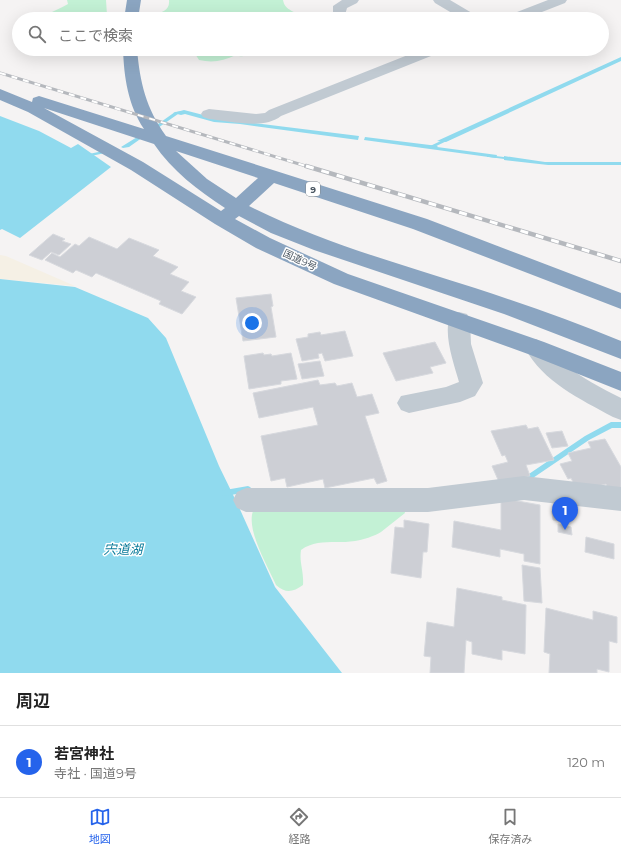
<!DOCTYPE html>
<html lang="ja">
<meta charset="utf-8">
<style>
:root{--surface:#fff;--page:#f6f6f6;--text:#222;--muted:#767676;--line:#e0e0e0;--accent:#2563eb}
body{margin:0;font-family:Montserrat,"Noto Sans JP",sans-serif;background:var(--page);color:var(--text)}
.you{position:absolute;left:252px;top:323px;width:14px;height:14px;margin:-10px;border:3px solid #fff;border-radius:50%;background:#1a73e8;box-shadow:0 0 0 6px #1a73e833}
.badge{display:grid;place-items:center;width:26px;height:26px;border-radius:50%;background:var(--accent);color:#fff;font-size:13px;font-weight:700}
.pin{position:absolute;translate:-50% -33px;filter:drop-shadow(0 1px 2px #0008)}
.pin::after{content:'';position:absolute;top:21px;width:14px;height:12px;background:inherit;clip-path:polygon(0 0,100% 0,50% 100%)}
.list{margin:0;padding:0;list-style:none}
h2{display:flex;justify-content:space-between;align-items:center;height:52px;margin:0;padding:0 16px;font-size:17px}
h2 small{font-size:13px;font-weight:400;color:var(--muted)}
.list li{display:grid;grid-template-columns:26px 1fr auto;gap:12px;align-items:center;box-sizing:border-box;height:72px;padding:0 16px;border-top:1px solid var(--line)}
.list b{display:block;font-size:15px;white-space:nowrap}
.list p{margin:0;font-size:13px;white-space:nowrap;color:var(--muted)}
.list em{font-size:13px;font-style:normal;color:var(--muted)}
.icon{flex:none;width:22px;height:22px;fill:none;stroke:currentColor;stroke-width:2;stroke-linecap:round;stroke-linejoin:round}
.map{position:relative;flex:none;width:621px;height:673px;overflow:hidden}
.search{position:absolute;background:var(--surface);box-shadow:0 4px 16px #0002;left:12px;right:12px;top:12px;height:44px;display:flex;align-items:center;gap:10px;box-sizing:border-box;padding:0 14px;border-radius:22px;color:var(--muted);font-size:15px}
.sheet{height:124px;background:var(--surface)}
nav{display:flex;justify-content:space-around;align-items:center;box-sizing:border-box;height:56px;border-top:1px solid var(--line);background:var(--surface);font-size:11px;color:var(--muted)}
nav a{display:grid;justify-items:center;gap:2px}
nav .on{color:var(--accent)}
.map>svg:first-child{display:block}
.green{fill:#c3f1d5}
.sand{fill:#f5f0e5}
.water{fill:#90daee}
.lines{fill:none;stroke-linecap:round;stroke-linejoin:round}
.stream{fill:#90daee;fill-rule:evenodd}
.building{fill:#cdcfd5;stroke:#d7d9de}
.minor{fill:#c1cad2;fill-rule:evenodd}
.highway{fill:#8ba5c1;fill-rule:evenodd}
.rail-far1-casing{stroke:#b5b8bd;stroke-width:3}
.rail-casing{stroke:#b5b8bd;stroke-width:4.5}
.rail-far1{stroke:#fff;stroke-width:2;stroke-dasharray:6;stroke-linecap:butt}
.rail{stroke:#fff;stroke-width:3;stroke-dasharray:8;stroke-linecap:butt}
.labels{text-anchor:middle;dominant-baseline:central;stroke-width:3;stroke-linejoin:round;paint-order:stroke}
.shield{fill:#fff;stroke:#808990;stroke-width:1}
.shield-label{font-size:9px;font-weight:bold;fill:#4a5661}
.street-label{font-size:10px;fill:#4a5661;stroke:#fff}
.near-water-label{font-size:13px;font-style:italic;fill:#0c7c9b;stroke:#fff}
</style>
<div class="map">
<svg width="621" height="673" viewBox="0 0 621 673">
<rect width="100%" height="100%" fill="#f5f3f3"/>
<!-- green -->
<path class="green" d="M67,0H106L107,15L113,19H46L45,16C52,11 60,9 68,4Z
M169,0H283C285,12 297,10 302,19H153V15C162,12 170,11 169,0Z
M192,49H315C297,53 278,49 259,51C250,52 246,59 236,55C223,61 213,63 199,60Z
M404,509L405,513C397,519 389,526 381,532C375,536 362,540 355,541C336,544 317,538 301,550C299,563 304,570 303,585C293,592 286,594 276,585C268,567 246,530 253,511Z"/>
<!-- sand -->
<path class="sand" d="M0,255L6,256L75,286L0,279Z"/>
<!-- water -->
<path class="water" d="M621,57V61L446,142L437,141Z
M184,110L215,118L359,136L358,140L240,124L214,122L185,114L181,115L173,113Z
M0,116L39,131L71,148L78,144L111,167L20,238L2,229L0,230Z
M365,137L438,146L437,147L497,155L496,158L364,140Z
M504,156L545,162H621V165H548L504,160Z
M0,279L75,287L148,318L166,338L219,466L238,505L275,587L342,673H0Z"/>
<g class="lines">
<!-- stream -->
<path class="stream" d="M183,111H185V113L178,114L155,130H151V129L175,112Z
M142,134H144L146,135L129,147L123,148L121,147Z
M447,138H449L451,139L432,148H428V147Z
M108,150L110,151V152L86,157L84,156V155Z
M487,155L512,158L514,159L512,160L489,157H487Z
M611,422H621V428H612L589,440L527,482L525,483L523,482L522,480L523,478L585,436Z
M248,486L250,487L252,489L250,491L248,492L225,496L222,495L221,493L222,491L225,490Z"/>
</g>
<!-- building -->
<path class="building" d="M53,234L65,239L62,241L71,244L59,255L51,252L42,260L29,255Z
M89,237L117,249L129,238L159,250L153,256L178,267L170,274L189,282L181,291L196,297L182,314L159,304L161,301L96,273L92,277L76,270L73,273L45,260L52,253L60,257L75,244L79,246Z
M271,294L273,306L271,307L276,337L243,341L236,298Z
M345,331L353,356L325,361L322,353L318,354L319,358L302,361L296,339L308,337V334L320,332L321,335Z
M435,342L446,363L430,367L433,373L396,381L383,353Z
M263,353L264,355L271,354L272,356L291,353L297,379L281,381V384L249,389L244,356Z
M320,361L324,376L302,379L298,364Z
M318,380L320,385L335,383L337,386L352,383L357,397L372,394L379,413L365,416L387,481L377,484L374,478L325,488L323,479L287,487L285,478L271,481L261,436L318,425L313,407L259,418L253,393Z
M526,425L528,429L538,427L554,460L526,465L530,476L499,482L492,466L508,462L505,455L502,456L491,431Z
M562,431L568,446L552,448L546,433Z
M605,439L621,467V492L611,494L606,484L585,489L575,486L571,478L568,479L560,464L572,461L568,453L591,448L588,442Z
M501,498L540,505V564L524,561V554L500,549V557L452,547L454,521L501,530Z
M552,511L561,513L562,521L553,520Z
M404,520L429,524L427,552H423L421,578L391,573L395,527L404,528Z
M558,524L571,527L572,535L558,532Z
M586,537L614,544V559L585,552Z
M522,565L540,568L542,603L524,601Z
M457,588L502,597V600L526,605L525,654L502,650V660L472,654V642L466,640L464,673H430L431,657L424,656L427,622L454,627Z
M546,608L593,620V611L617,617V643L609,641V672L597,669V673H549L550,654L544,652Z"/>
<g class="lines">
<!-- minor -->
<path class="minor" d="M342,0H359L357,3L347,8L345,15L340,16L335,15L333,12V6Z
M433,0H450L477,16L479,19H462L435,3Z
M548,0H567L565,3L524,19H505L507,16Z
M423,49H443L441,52L281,116C264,130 229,121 209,119L203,117L201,114L203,111L209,109L256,114L265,113L269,110Z
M459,312L467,314L470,320L471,344L483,383L475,396L460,402L409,413L401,410L397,403L401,396L446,387L459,382C454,364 442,332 451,314Z
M536,339C549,344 553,356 564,364C582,378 601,388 621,398V420L613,417C580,399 543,382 525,348L528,342Z
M524,476L621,487V511L524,500L428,512H246L237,508L233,500L237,492L246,488H428Z"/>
<!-- highway -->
<path class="highway" d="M127,0H141L138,19H124Z
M123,49H137C140,83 146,108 166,136L427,219L621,293V309L413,229L274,183L249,206C323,243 397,263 475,288C524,304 573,321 621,341V359L504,314L314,250L271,233L239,216L235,219L270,238L348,274L544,342L621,372V391L528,354L334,284L256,248L215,224L131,170L28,112L0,100V89L32,102L33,98L39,96L144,129C128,105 124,77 123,49ZM44,108L154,144C172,171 198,190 225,208L221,211L143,162ZM176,151L258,178L236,198L207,179Z"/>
<!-- rail-far1 casing -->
<g class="rail-far1-casing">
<path id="rail-far1" d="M0,73L309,167"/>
</g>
<!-- rail casing -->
<g class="rail-casing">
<path id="rail" d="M306,166L621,261"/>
</g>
<!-- rail-far1 -->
<use href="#rail-far1" class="rail-far1"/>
<!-- rail -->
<use href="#rail" class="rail"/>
</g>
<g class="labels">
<!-- shield labels -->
<rect class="shield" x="306" y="182" width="14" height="14" rx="3"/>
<g class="shield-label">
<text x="313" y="189">9</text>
</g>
<!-- street labels -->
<g class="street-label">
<text transform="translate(300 260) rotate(25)">国道9号</text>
</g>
<!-- near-water labels -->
<g class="near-water-label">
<text x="123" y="549">宍道湖</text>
</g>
</g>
</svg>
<div class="you"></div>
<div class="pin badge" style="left:565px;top:530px">1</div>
<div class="search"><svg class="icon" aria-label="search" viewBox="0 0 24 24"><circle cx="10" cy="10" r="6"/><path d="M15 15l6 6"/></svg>ここで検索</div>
</div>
<section class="sheet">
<h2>周辺<small></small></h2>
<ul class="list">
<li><span class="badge">1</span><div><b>若宮神社</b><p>寺社 · 国道9号</p></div><em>120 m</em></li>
</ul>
</section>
<nav>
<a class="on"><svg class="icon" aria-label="map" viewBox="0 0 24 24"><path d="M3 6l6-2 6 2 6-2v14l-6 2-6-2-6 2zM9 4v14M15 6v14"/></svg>地図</a>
<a><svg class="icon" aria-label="directions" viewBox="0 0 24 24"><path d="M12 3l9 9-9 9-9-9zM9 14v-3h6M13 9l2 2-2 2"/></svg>経路</a>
<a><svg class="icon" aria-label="saved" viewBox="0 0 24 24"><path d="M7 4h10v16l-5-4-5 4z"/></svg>保存済み</a>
</nav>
